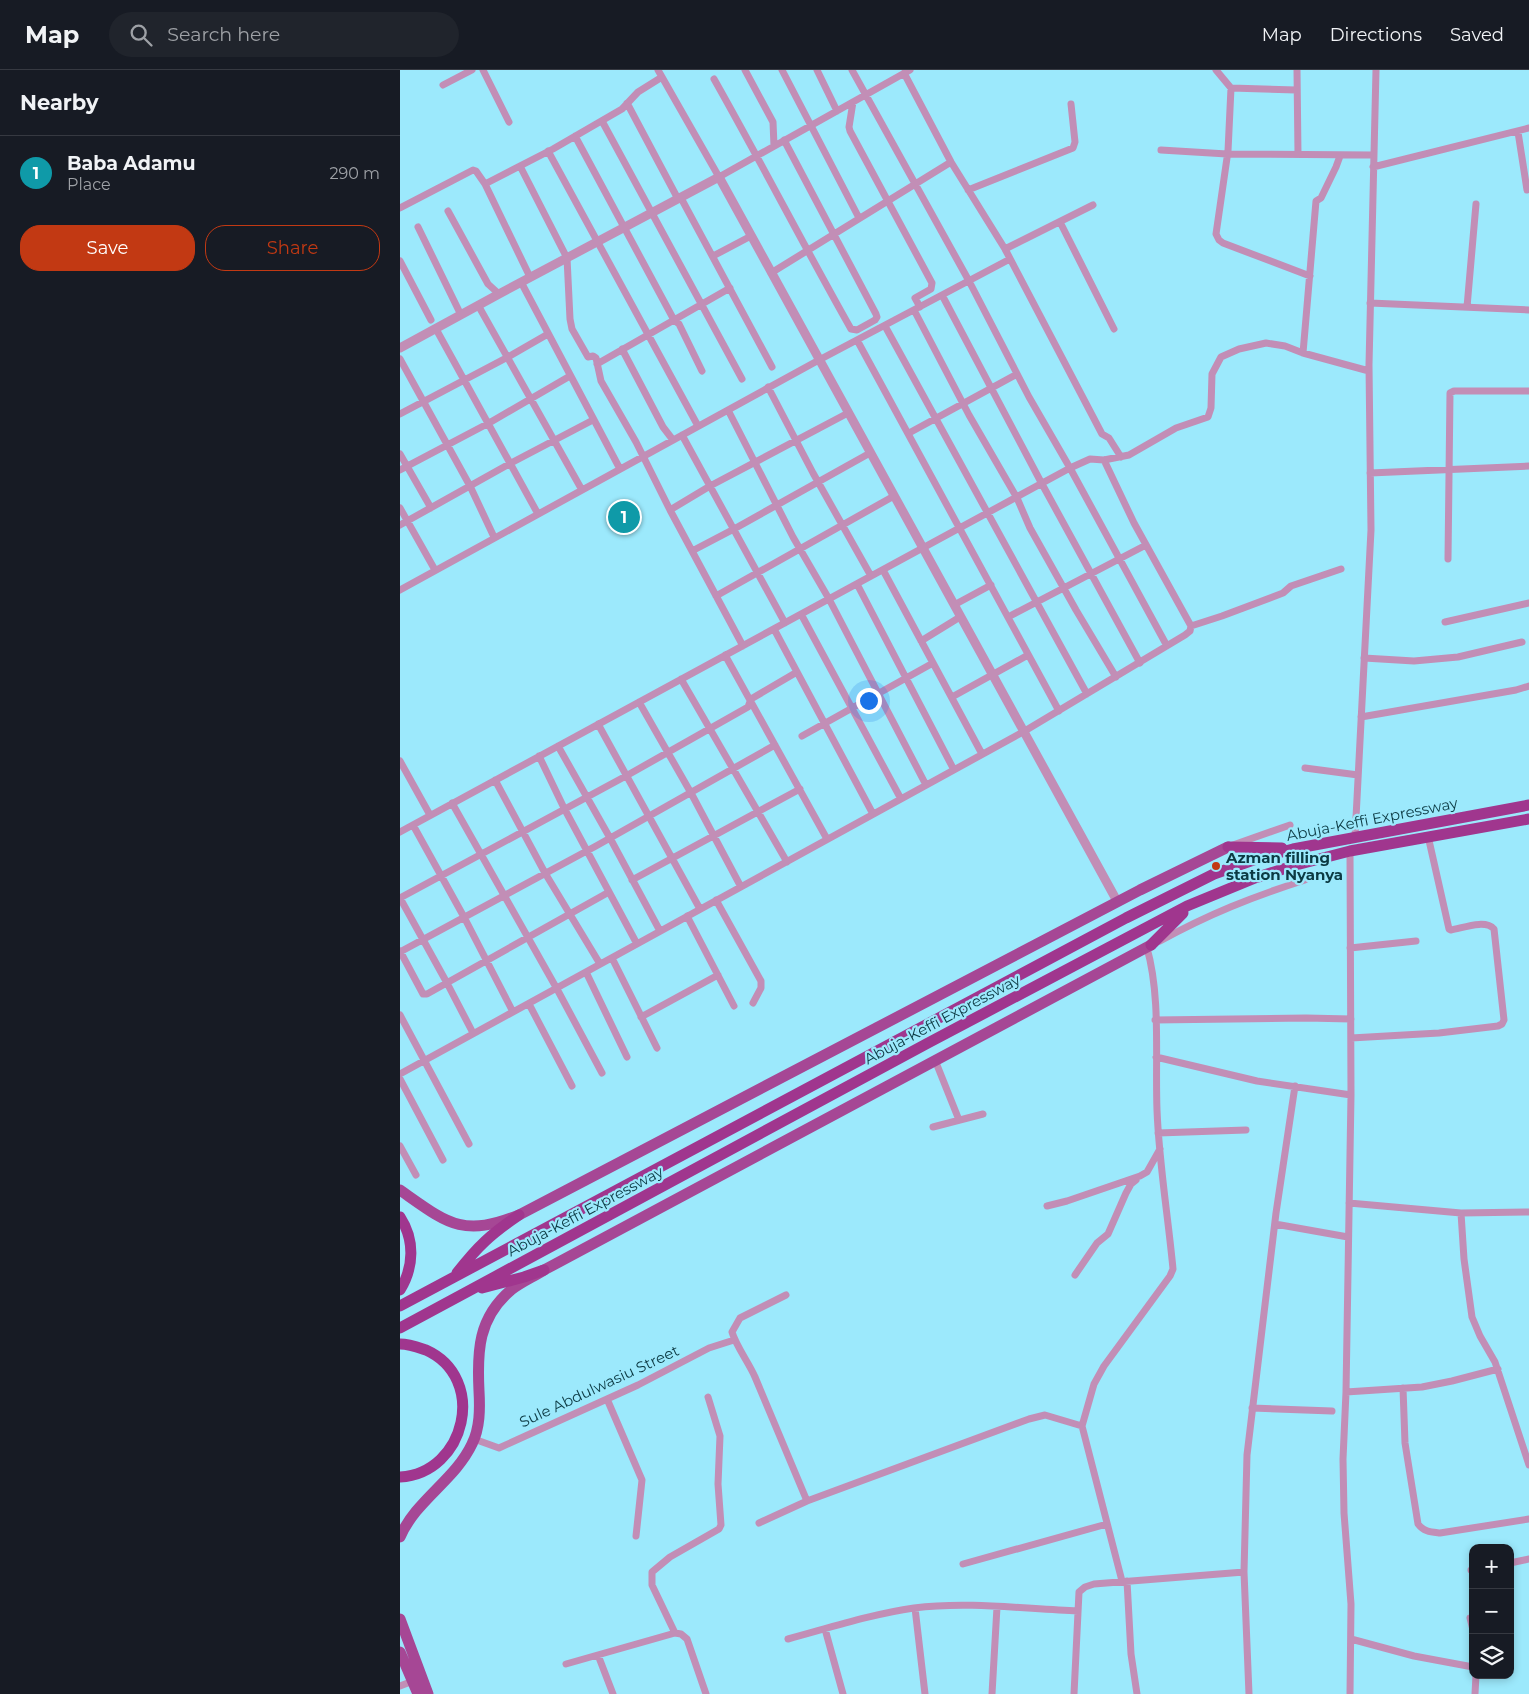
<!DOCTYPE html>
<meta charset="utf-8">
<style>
:root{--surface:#171b24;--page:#20242c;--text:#f1f3f6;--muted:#9ea1a6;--line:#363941;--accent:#c23913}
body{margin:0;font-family:Montserrat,sans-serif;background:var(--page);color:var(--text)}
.controls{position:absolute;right:15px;bottom:15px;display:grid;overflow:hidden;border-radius:10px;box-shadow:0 2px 8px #0003}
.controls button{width:45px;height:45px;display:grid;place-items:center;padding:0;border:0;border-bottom:1px solid var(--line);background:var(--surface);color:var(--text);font:25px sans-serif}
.you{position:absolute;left:468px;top:630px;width:18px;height:18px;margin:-12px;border:4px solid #fff;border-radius:50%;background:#1a73e8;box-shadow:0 0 0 8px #1a73e833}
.badge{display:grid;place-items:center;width:32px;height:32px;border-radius:50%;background:var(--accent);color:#fff;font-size:16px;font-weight:700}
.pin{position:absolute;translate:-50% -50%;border:2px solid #fff;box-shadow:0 1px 5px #0006}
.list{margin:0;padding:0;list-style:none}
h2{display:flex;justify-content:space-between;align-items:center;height:65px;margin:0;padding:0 20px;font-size:21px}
h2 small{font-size:16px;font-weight:400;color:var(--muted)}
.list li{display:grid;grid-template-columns:32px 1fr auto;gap:15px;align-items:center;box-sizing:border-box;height:75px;padding:0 20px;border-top:1px solid var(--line)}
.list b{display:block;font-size:19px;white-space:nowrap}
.list p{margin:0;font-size:16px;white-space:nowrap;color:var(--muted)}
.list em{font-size:16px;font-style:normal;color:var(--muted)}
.actions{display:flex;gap:10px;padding:15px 20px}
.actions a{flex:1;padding:11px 0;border:1px solid var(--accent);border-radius:20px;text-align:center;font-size:18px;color:var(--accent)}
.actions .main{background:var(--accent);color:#fff}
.icon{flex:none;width:28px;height:28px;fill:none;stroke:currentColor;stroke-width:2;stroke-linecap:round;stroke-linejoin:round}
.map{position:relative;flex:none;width:1129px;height:1624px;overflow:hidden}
header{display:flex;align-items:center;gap:30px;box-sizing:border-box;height:70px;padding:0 25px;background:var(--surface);border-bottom:1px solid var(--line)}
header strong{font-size:24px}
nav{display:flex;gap:28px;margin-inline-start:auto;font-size:18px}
.search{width:350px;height:45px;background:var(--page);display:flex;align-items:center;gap:12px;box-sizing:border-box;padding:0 18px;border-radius:28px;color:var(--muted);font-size:19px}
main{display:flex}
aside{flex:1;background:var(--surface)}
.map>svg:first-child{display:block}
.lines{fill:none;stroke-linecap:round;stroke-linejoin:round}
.minor{stroke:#c28eb6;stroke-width:7}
.tertiary{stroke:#c28eb6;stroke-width:9}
.primary{stroke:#a64795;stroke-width:11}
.trunk{stroke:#a0368e;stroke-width:11}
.poi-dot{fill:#c23913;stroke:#9ce9fc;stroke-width:2}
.labels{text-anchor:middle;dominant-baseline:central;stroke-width:4.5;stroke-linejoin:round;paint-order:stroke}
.street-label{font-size:15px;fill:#0c3a43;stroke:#9ce9fc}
.poi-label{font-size:15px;font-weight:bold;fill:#0c3a43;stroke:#9ce9fc;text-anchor:start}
</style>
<header>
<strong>Map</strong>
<div class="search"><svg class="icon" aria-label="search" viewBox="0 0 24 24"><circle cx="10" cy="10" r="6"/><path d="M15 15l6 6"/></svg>Search here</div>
<nav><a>Map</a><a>Directions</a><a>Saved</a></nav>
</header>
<main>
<aside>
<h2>Nearby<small></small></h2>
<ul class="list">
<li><span class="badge" style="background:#0f9aa8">1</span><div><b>Baba Adamu</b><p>Place</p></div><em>290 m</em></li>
</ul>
<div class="actions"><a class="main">Save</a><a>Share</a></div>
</aside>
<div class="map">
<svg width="1129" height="1624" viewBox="0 0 1129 1624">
<rect width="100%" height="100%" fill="#9ce9fc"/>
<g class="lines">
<!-- minor -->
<path class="minor" d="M83,0L109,52
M258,0L319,107L510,0
M345,0L373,52L374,76
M382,0L459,148
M417,0L437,41
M452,0L569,211L629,327L670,398L767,576
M816,0L831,18L896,20
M897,0L898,84
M504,3L551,92L605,179L702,364L709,368L721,387
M314,9C361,92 404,176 451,259L457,260L475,250L477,247L476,244L384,70
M43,15L72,0
M831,18L828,81L816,164L819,170L823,173L910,206
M453,32L449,57L450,61L532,213L531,219L515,228L520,237
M227,33L278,129
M202,51L342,309
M1118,62L1127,120
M175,66L274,250L279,254L302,301
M761,80L827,84L973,85
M148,81L298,356
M120,96L167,188L170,249L172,259L188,287L193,286L196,288L201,311L236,372L270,440L343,576
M973,97L1129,58
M85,114L153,79L222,39L238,22L262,7
M568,120L673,78L675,72L671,34
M281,128L372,297
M0,138L73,100L76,101L85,114L130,207
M48,141L88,214L99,224
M660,152L714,259
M18,157L61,245
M605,179L693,135
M313,186L351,166
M0,191L31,250
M371,203L551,92
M121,212L220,399
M542,225L642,414L740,593
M970,233L1129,240
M78,235L182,420
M1067,237L1076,134
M514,240L569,345L617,428L630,458L676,540L716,607
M485,256L687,624
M36,259L138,444
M457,270L659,641
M222,279L263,357L273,370
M903,283L916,131L921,128L936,97L940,86
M0,289L70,416L94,467
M197,294L330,218
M368,317L413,403L471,506
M328,340L393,467L429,529L526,715
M0,344L108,287L148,264
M509,363L617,304
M282,365L385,553
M0,384L31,438
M704,390L734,453L791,556
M0,400L89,353L170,306
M970,403L1129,396
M0,438L35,500
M270,440L310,416L448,343
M0,455L111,393L193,350
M292,481L334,459L470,383
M1048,489L1050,323L1054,321H1129
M483,500L582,684
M457,514L554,700
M0,520L419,290L610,189
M316,526L494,426
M554,535L591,515
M401,544L501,729
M608,547L746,475
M1045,552L1129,533
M791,556L822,546L883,523L891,516L941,499
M374,559L473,744
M521,571L560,547
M325,585L427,769
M964,588L1014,591L1058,587L1122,572
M281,609L387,792
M552,627L628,585
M239,632L291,723L341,817
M961,647L1116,620L1129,616
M198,654L300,839
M402,666L533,593
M158,676L210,768L260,861
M139,686L164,738L237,874
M0,691L30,745
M905,698L958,705
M95,710L145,803L200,894
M52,733L157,919L202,1003
M13,755L64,847L113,942
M0,762L670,398L690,389L704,390L729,385L776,358L808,347L811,338L812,304L821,287L839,279L866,273L885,276L903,283L969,301
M955,767L971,460L969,295L976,0
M833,775L890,755
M950,781L951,1025L946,1322L943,1389L944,1443L951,1534L950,1624
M232,810L400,719
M0,828L226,706L348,637L351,629L397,602
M0,828L47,913L73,963
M316,830L361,911V918L353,933
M287,846L334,936
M760,871C809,844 852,827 905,810
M950,878L1016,871
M0,881L23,924H27L209,822
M0,882L196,776L375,675
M212,888L257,978
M186,902L227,987
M129,934L172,1016
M0,945L69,1074
M241,947L318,905
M755,950L906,948L951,949
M951,968L1039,963L1098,956L1102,954L1104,950L1094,859C1085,849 1063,858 1051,860L1049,859L1028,766
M756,987L857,1011L951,1025
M535,990L559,1050
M0,1004L623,662L785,565L790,561L791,556
M0,1009L43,1090
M533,1057L583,1044
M758,1063L846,1060
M0,1076L16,1105
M949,1133L1061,1143L1129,1142
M647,1136L667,1131L740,1106L747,1102L760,1079
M1061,1143L1064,1189L1072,1247L1080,1266L1095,1292L1129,1395
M875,1154L948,1167
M675,1205L697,1173L708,1164L726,1123L731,1114L736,1110
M386,1225L340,1248L332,1262C336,1276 349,1293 355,1307L407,1431
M1003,1318L1005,1373L1018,1454C1024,1462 1031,1462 1040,1463L1129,1449
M946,1322L1022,1317L1052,1311L1098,1299
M207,1329L242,1410L236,1466
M852,1338L932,1341
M74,1369L99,1378L238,1315L309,1278L334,1270
M359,1453L407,1431L629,1349L645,1345L682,1356
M1110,1493L1129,1489
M563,1494L707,1454
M1071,1500H1073
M722,1511L682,1356L694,1314L704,1296L770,1206L773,1199C768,1146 759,1093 757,1040C755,988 761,927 747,878
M727,1511L731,1584L737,1624
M515,1538L525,1624
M1070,1548L1073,1560
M425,1559L443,1624
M275,1563L252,1515V1502L270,1487L319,1459L321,1455L318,1414L320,1366L308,1327
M388,1569C429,1558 472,1544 514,1538C568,1531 624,1539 678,1541
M951,1569L1014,1586L1073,1597
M198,1585L213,1624
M166,1594L275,1563L281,1564L287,1569L306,1624
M0,1616L13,1611
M592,1624L597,1537
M674,1624L679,1522L685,1517L694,1514L844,1502
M849,1624L844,1502L847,1385L876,1143L895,1016
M1075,1624L1076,1605"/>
<!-- tertiary -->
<path class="tertiary" d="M0,278L99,224L319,107L717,831"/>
<!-- primary -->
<path class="primary" d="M0,1120C47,1153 62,1168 119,1145L740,820L828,777
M0,1467C16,1430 55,1410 72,1374C80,1358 80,1339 79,1321C77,1281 78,1248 111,1220C121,1212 133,1207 144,1200L751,875
M0,1549L28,1624
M0,1582L18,1624"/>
<!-- trunk -->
<path class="trunk" d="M828,777L882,778
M751,875L783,843
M0,1147C15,1170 14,1197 0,1220
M57,1203C78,1176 91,1164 119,1145
M82,1218L124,1207L144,1200
M0,1236L726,848L814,804L859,788L893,779L1129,735
M0,1258L528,973L787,836L855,808L896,795L950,781L1129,749
M0,1274C9,1274 17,1277 26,1280C88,1308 66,1403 0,1407"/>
</g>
<!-- markers -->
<circle class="poi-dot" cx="816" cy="796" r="5"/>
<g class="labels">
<!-- street labels -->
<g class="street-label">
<text transform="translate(972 749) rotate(-11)">Abuja-Keffi Expressway</text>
<text transform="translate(542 949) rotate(-28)">Abuja-Keffi Expressway</text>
<text transform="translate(185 1141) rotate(-28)">Abuja-Keffi Expressway</text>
<text transform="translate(199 1316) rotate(-25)">Sule Abdulwasiu Street</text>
</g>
<!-- poi labels -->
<g class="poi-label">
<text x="826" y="787">Azman filling<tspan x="826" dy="17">station Nyanya</tspan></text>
</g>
</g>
</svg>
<div class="controls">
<button>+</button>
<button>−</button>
<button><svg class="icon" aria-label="layers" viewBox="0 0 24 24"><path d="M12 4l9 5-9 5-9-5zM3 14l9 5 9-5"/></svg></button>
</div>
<div class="you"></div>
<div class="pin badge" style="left:224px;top:447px;background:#0f9aa8">1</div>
</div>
</main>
